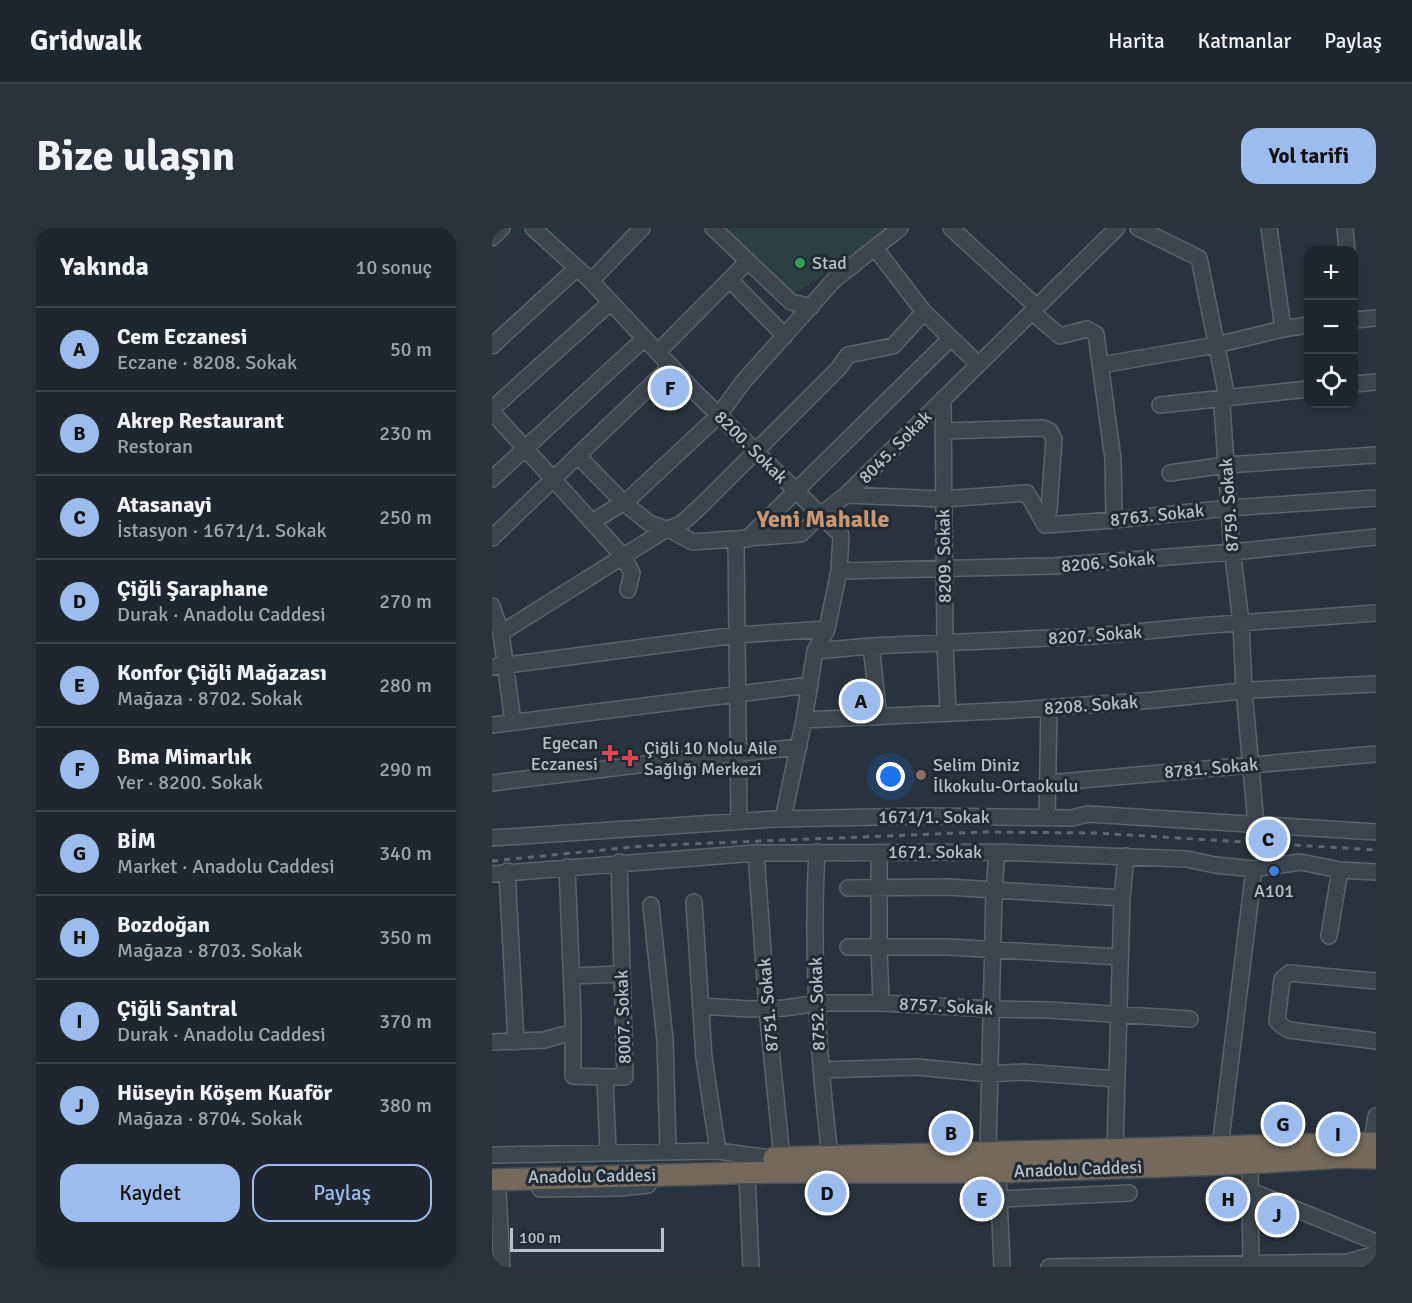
<!DOCTYPE html>
<html lang="tr">
<meta charset="utf-8">
<style>
:root{--surface:#1f262f;--page:#2c323b;--text:#f1f3f6;--muted:#a1a5aa;--line:#3c434b;--accent:#9bbced}
body{margin:0;font-family:Signika,sans-serif;background:var(--page);color:var(--text)}
.controls{position:absolute;right:18px;top:18px;display:grid;overflow:hidden;border-radius:12px;box-shadow:0 3px 9px #0003}
.controls button{width:54px;height:54px;display:grid;place-items:center;padding:0;border:0;border-bottom:2px solid var(--line);background:var(--surface);color:var(--text);font:30px sans-serif}
.scale{position:absolute;left:18px;bottom:15px;width:154px;box-sizing:border-box;padding-left:6px;border:3px solid #b9c0c9;border-top:0;font-size:16px;line-height:21px;white-space:nowrap;color:#b9c0c9;-webkit-text-stroke:4px #222a34;paint-order:stroke}
.you{position:absolute;left:399px;top:549px;width:21px;height:21px;margin:-15px;border:4px solid #fff;border-radius:50%;background:#1a73e8;box-shadow:0 0 0 9px #1a73e833}
.badge{display:grid;place-items:center;width:39px;height:39px;border-radius:50%;background:var(--accent);color:#111;font-size:20px;font-weight:700}
.pin{position:absolute;translate:-50% -50%;border:3px solid #fff;box-shadow:0 2px 6px #0006}
.list{margin:0;padding:0;list-style:none}
h2{display:flex;justify-content:space-between;align-items:center;height:78px;margin:0;padding:0 24px;font-size:26px}
h2 small{font-size:20px;font-weight:400;color:var(--muted)}
.list li{display:grid;grid-template-columns:39px 1fr auto;gap:18px;align-items:center;box-sizing:border-box;height:84px;padding:0 24px;border-top:2px solid var(--line)}
.list b{display:block;font-size:22px;white-space:nowrap}
.list p{margin:0;font-size:20px;white-space:nowrap;color:var(--muted)}
.list em{font-size:20px;font-style:normal;color:var(--muted)}
.actions{display:flex;gap:12px;padding:18px 24px}
.actions a{flex:1;padding:14px 0;border:2px solid var(--accent);border-radius:18px;text-align:center;font-size:21px;color:var(--accent)}
.actions .main{background:var(--accent);color:#111}
.icon{flex:none;width:33px;height:33px;fill:none;stroke:currentColor;stroke-width:2;stroke-linecap:round;stroke-linejoin:round}
.map{position:relative;flex:none;width:884px;height:1039px;overflow:hidden;border-radius:18px}
header{display:flex;align-items:center;gap:36px;box-sizing:border-box;height:84px;padding:0 30px;background:var(--surface);border-bottom:2px solid var(--line)}
header strong{font-size:28px}
nav{display:flex;gap:33px;margin-inline-start:auto;font-size:21px}
.intro{display:flex;align-items:center;justify-content:space-between;box-sizing:border-box;height:144px;padding:0 36px}
h1{margin:0;font-size:42px}
.button{padding:15px 27px;border-radius:18px;background:var(--accent);color:#111;font-size:21px;font-weight:700}
main{display:flex;gap:36px;padding:0 36px}
aside{flex:1;background:var(--surface);border-radius:18px;box-shadow:0 3px 9px #0003}
.map>svg:first-child{display:block}
.green{fill:#2c4041}
.lines{fill:none;stroke-linecap:round;stroke-linejoin:round}
.minor-casing{stroke:#5b636c;stroke-width:18}
.highway-casing{stroke:#485059;stroke-width:24}
.minor{stroke:#3d454f;stroke-width:15}
.highway{stroke:#74695b;stroke-width:21}
.tram{stroke:#5f6975;stroke-width:1.5}
.rail{stroke:#5f6975;stroke-width:3;stroke-dasharray:6 6;stroke-linecap:butt}
.leisure-dot{fill:#2e9e5b;stroke:#222a34;stroke-width:2}
.health-dot{fill:#e0444e;stroke:#222a34;stroke-width:2}
.education-dot{fill:#8d6e63;stroke:#222a34;stroke-width:2}
.shop-dot{fill:#3f7fe0;stroke:#222a34;stroke-width:2}
.labels{text-anchor:middle;dominant-baseline:central;stroke-width:6;stroke-linejoin:round;paint-order:stroke}
.poi-label{font-size:18px;fill:#b9c0c9;stroke:#222a34;text-anchor:start}
.street-label{font-size:18px;fill:#b9c0c9;stroke:#222a34}
.district-label{font-size:24px;font-weight:bold;fill:#ca9773;stroke:#222a34}
</style>
<header>
<strong>Gridwalk</strong>
<nav><a>Harita</a><a>Katmanlar</a><a>Paylaş</a></nav>
</header>
<div class="intro"><h1>Bize ulaşın</h1><a class="button">Yol tarifi</a></div>
<main>
<aside>
<h2>Yakında<small>10 sonuç</small></h2>
<ul class="list">
<li><span class="badge">A</span><div><b>Cem Eczanesi</b><p>Eczane · 8208. Sokak</p></div><em>50 m</em></li>
<li><span class="badge">B</span><div><b>Akrep Restaurant</b><p>Restoran</p></div><em>230 m</em></li>
<li><span class="badge">C</span><div><b>Atasanayi</b><p>İstasyon · 1671/1. Sokak</p></div><em>250 m</em></li>
<li><span class="badge">D</span><div><b>Çiğli Şaraphane</b><p>Durak · Anadolu Caddesi</p></div><em>270 m</em></li>
<li><span class="badge">E</span><div><b>Konfor Çiğli Mağazası</b><p>Mağaza · 8702. Sokak</p></div><em>280 m</em></li>
<li><span class="badge">F</span><div><b>Bma Mimarlık</b><p>Yer · 8200. Sokak</p></div><em>290 m</em></li>
<li><span class="badge">G</span><div><b>BİM</b><p>Market · Anadolu Caddesi</p></div><em>340 m</em></li>
<li><span class="badge">H</span><div><b>Bozdoğan</b><p>Mağaza · 8703. Sokak</p></div><em>350 m</em></li>
<li><span class="badge">I</span><div><b>Çiğli Santral</b><p>Durak · Anadolu Caddesi</p></div><em>370 m</em></li>
<li><span class="badge">J</span><div><b>Hüseyin Köşem Kuaför</b><p>Mağaza · 8704. Sokak</p></div><em>380 m</em></li>
</ul>
<div class="actions"><a class="main">Kaydet</a><a>Paylaş</a></div>
</aside>
<div class="map">
<svg width="884" height="1039" viewBox="0 0 884 1039">
<rect width="100%" height="100%" fill="#29333f"/>
<!-- green -->
<path class="green" d="M231,0H404L298,69Z"/>
<g class="lines">
<!-- minor casing -->
<g class="minor-casing">
<path id="minor" d="M41,0L96,50L202,163L349,307L347,343L335,401L323,423L312,492L291,591
M221,0L299,74L319,79
M459,0L545,79
M646,0L707,30L735,169L730,177L739,311L749,395L752,462L764,596
M777,0L791,101
M853,0L855,22
M0,10L10,0
M383,20L432,84L486,136
M238,52L293,108
M99,53L150,0
M540,84L568,108L595,101L604,106L621,231L622,292
M862,92L884,90
M0,118L85,40
M166,124L256,33
M609,137L724,117L791,101L816,97
M862,156L884,154
M451,171L453,415L456,485
M668,177L816,161
M0,181L119,74
M0,184L131,328L140,345L136,362
M451,203L551,200L558,203L562,211L557,281L553,297
M86,228L131,274L157,295L180,303L201,314L309,306L327,288L354,267L625,0
M678,245L734,237L884,227
M0,251L153,110
M354,267L451,271L535,265L553,297
M100,294L137,271L227,187L251,154L342,52L408,0
M553,297L622,292L737,280L884,270
M0,310L179,138
M255,311L459,110
M244,312L247,593
M347,343L561,338L741,324L884,309
M0,378L9,405L21,494
M9,405L173,302L189,296L213,274L346,141L356,127L401,118L432,84
M379,418L387,489
M323,423L379,418L602,408L706,398L884,385
M0,439L245,407L335,401
M312,492L524,482L662,472L759,462L884,456
M0,497L318,457
M0,555L211,529L307,519
M555,555L884,526
M555,590L557,480
M0,610L282,591L436,588L580,590L596,586L884,604
M325,624C319,726 326,827 338,928
M387,624V718L389,775
M264,625L275,781L290,930
M75,639L81,787V848L113,849
M15,643L24,814
M0,646L264,625L505,624L695,631L723,637L762,641L808,634L848,642L884,644
M356,660L456,659L630,670
M202,674L212,830L226,923
M159,677L173,812L176,923
M837,708L848,642
M356,719H456L628,729
M79,748L130,746
M884,753L797,745L790,751L785,793L790,798L797,802L884,813
M209,778L257,781L293,780L326,775H389L500,781L557,782L698,791
M0,814L52,812L81,804
M329,842L425,839L497,846L531,844L624,851
M880,915L884,888
M728,920L762,641
M623,921L630,670L634,628
M116,923L113,849H133L127,634
M496,924L502,662L505,624
M0,927L226,923L279,930
M758,935L759,1039
M506,944L510,1039
M255,946L259,1039
M48,961L128,960L156,957
M6,962L10,1039
M759,963L884,1014
M508,971L637,965
M557,1039L856,1034L884,1026"/>
</g>
<!-- highway casing -->
<g class="highway-casing">
<path id="highway" d="M282,930L884,915
M0,952L279,944H506L758,935L851,929L884,930"/>
</g>
<!-- minor -->
<use href="#minor" class="minor"/>
<!-- highway -->
<use href="#highway" class="highway"/>
<!-- tram -->
<path class="tram" d="M0,2L3,0"/>
<!-- rail -->
<path class="rail" d="M0,633L151,618L489,604L604,605L884,622"/>
</g>
<!-- markers -->
<circle class="leisure-dot" cx="308" cy="35" r="6"/>
<g class="health-dot">
<path d="M115 516h6v6h6v6h-6v6h-6v-6h-6v-6h6z"/>
<path d="M135 521h6v6h6v6h-6v6h-6v-6h-6v-6h6z"/>
</g>
<circle class="education-dot" cx="429" cy="547" r="6"/>
<circle class="shop-dot" cx="782" cy="643" r="6"/>
<g class="labels">
<!-- poi labels -->
<g class="poi-label">
<text x="320" y="35">Stad</text>
<text x="106" y="515" text-anchor="end">Egecan<tspan x="106" dy="21">Eczanesi</tspan></text>
<text x="152" y="520">Çiğli 10 Nolu Aile<tspan x="152" dy="21">Sağlığı Merkezi</tspan></text>
<text x="441" y="537">Selim Diniz<tspan x="441" dy="21">İlkokulu-Ortaokulu</tspan></text>
<text x="782" y="663" text-anchor="middle">A101</text>
</g>
<!-- street labels -->
<g class="street-label">
<text transform="translate(259 219) rotate(45)">8200. Sokak</text>
<text transform="translate(403 219) rotate(-45)">8045. Sokak</text>
<text transform="translate(737 277) rotate(-94)">8759. Sokak</text>
<text transform="translate(665 287) rotate(-6)">8763. Sokak</text>
<text transform="translate(452 328) rotate(-91)">8209. Sokak</text>
<text transform="translate(616 334) rotate(-5)">8206. Sokak</text>
<text transform="translate(603 407) rotate(-4)">8207. Sokak</text>
<text transform="translate(599 477) rotate(-4)">8208. Sokak</text>
<text transform="translate(719 540) rotate(-5)">8781. Sokak</text>
<text x="442" y="589">1671/1. Sokak</text>
<text x="443" y="624">1671. Sokak</text>
<text transform="translate(325 776) rotate(-92)">8752. Sokak</text>
<text transform="translate(276 777) rotate(-95)">8751. Sokak</text>
<text transform="translate(454 778) rotate(3)">8757. Sokak</text>
<text transform="translate(131 789) rotate(-92)">8007. Sokak</text>
<text transform="translate(586 941) rotate(-2)">Anadolu Caddesi</text>
<text transform="translate(100 948) rotate(-1)">Anadolu Caddesi</text>
</g>
<!-- district labels -->
<g class="district-label">
<text x="331" y="291">Yeni Mahalle</text>
</g>
</g>
</svg>
<div class="controls">
<button>+</button>
<button>−</button>
<button><svg class="icon" aria-label="locate" viewBox="0 0 24 24"><circle cx="12" cy="12" r="6"/><path d="M12 2v4M12 18v4M2 12h4M18 12h4"/></svg></button>
</div>
<div class="scale">100 m</div>
<div class="you"></div>
<div class="pin badge" style="left:369px;top:473px">A</div>
<div class="pin badge" style="left:459px;top:905px">B</div>
<div class="pin badge" style="left:776px;top:611px">C</div>
<div class="pin badge" style="left:335px;top:965px">D</div>
<div class="pin badge" style="left:490px;top:971px">E</div>
<div class="pin badge" style="left:178px;top:160px">F</div>
<div class="pin badge" style="left:791px;top:896px">G</div>
<div class="pin badge" style="left:736px;top:971px">H</div>
<div class="pin badge" style="left:846px;top:906px">I</div>
<div class="pin badge" style="left:785px;top:987px">J</div>
</div>
</main>
